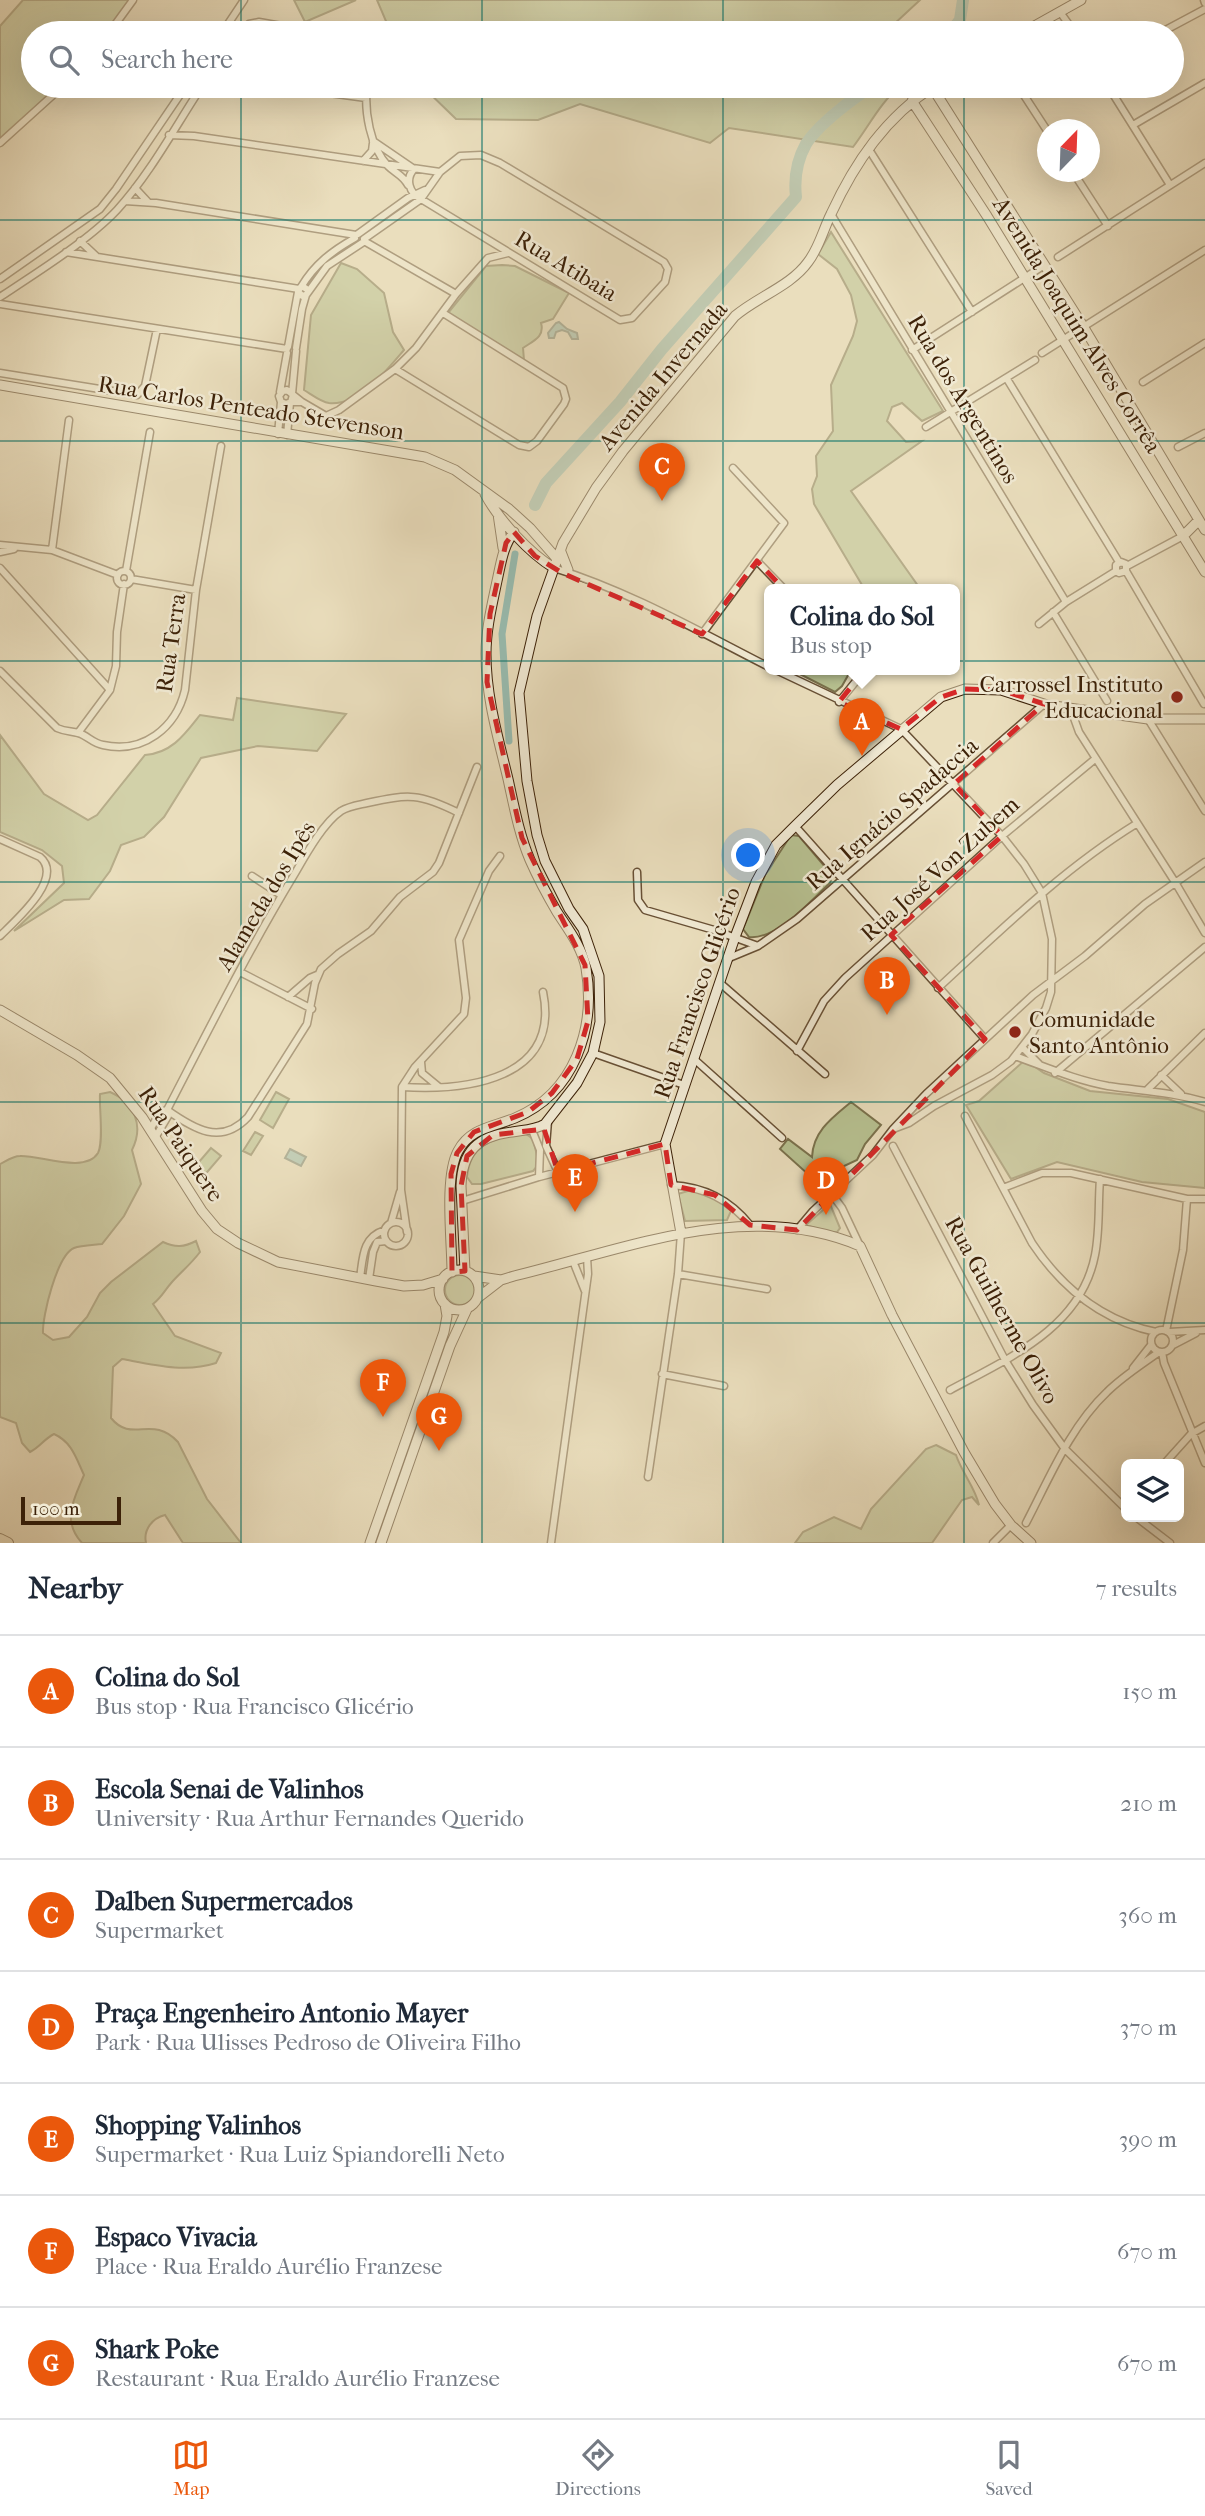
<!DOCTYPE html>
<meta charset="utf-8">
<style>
:root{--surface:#fff;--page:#f2f2f3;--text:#1f2937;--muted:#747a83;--line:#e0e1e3;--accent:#ea580c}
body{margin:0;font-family:"IM FELL French Canon",serif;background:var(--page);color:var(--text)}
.controls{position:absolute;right:21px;bottom:21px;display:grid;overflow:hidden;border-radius:10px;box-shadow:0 7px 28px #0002}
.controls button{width:63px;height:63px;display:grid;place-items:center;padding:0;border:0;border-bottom:2px solid var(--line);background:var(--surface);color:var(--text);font:35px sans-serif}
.compass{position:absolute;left:1037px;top:119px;width:63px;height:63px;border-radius:50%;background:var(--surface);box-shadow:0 7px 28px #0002;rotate:23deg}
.scale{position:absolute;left:21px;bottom:18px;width:100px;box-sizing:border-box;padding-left:7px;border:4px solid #3c2108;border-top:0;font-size:19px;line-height:24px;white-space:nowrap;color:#3c2108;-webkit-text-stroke:5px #f1ead4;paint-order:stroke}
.you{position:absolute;left:749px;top:856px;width:24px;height:24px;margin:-18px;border:5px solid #fff;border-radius:50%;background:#1a73e8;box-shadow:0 0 0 10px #1a73e833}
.badge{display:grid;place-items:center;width:46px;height:46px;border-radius:50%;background:var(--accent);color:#fff;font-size:23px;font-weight:700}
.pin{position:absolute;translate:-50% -58px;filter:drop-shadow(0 2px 4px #0008)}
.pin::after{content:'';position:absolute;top:37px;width:24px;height:21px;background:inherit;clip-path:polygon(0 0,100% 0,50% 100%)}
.popup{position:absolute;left:764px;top:584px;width:196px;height:91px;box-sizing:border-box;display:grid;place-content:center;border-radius:10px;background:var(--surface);filter:drop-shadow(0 2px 5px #0005);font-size:23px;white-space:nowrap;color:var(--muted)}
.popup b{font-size:26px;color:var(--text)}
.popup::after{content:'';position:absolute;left:50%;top:100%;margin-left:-14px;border:14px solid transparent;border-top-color:var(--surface)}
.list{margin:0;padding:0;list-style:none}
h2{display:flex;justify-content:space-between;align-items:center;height:91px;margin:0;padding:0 28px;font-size:30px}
h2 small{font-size:23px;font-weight:400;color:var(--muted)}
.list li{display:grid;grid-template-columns:46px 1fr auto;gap:21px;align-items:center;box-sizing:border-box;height:112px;padding:0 28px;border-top:2px solid var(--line)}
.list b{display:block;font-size:26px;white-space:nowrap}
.list p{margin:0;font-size:23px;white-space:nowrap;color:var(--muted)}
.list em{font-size:23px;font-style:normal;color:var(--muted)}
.icon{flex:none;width:38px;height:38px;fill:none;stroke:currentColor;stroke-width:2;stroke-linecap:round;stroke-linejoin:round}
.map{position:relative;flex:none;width:1205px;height:1543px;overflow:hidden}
.search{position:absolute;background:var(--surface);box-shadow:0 7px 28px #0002;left:21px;right:21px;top:21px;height:77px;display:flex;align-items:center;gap:18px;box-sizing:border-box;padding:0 24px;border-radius:38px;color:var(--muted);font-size:26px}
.sheet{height:875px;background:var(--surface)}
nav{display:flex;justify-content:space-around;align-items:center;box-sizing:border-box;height:98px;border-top:2px solid var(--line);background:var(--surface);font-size:19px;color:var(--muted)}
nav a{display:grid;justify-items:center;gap:4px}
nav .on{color:var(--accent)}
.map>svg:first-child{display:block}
.green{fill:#b7c191;stroke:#7a714c;stroke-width:2}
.water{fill:#98bcb0;stroke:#737e6d;stroke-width:2}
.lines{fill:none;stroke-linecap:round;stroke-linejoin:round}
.canal{stroke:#98bcb0;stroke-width:7}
.river{stroke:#98bcb0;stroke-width:12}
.street-casing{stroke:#685035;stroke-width:9}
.secondary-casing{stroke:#3c2108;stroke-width:11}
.primary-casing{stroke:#3c2108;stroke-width:12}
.street{stroke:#f1ead4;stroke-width:6}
.secondary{stroke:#f1ead4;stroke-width:9}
.primary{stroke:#eadebd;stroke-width:10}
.marked{fill:none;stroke:#d62828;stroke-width:5;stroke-dasharray:14 9;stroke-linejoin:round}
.grid{fill:none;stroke:#0f766e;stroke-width:2;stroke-opacity:0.55}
.poi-dot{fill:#8f2418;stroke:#f1ead4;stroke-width:2.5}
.labels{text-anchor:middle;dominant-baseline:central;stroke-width:5;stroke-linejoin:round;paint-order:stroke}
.street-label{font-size:23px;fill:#3c2108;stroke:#f1ead4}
.poi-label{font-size:23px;fill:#3c2108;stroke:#f1ead4;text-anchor:end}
</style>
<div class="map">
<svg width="1205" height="1543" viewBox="0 0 1205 1543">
<rect width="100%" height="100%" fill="#eadebd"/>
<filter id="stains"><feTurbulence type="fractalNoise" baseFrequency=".00286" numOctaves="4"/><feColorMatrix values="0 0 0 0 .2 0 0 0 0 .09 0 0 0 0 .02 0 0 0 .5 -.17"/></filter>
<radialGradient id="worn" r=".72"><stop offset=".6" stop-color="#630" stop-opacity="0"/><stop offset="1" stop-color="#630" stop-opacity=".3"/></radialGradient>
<!-- green -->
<path class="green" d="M23,0H133L109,33H33V86H63L0,143V26Z
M294,0H356L305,22Z
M377,0H920L892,26L910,28L917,33H391Z
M422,86H900C880,103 869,126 853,147L729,128L710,143L580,104L538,120L456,119Z
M831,232L943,411L922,421L902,403L892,407L887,421L906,442L922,441L851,491L921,590H865L814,504L812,489L817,476L816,456L833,431L831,385L853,336L857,321L851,295L837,269L818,254Z
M341,263L357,269L384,293L393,332L404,350C386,371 359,406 329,403C321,402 311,394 304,390L311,315Z
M502,265L515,266L569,293L553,319L541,323C545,337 533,341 523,348L524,360L448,313L486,266Z
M792,670H851L842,686L835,692Z
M237,698L346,714L317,751L258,746L201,758L164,817L144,837L121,845L110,871L89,899L64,900L14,931L64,883L62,866L42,850L0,832V735L44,794L88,820L97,815L145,755C172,753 185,734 200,715L233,720Z
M791,835L799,836L832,875L830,883C810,901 777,940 749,937L743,929L765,875Z
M1025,1060L1044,1073L1090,1091L1168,1099L1205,1112V1188L1142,1182L1057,1162L1011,1179L966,1105L979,1101Z
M110,1092C135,1103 144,1126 132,1150L141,1184L124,1216L102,1244C94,1245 81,1245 74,1248C57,1255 42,1317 43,1333L53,1340L69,1337L87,1317L100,1293L111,1282L163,1242C176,1248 184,1247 196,1241L200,1252C191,1264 181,1272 172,1282C164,1291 162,1297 153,1304L175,1336L221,1353L216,1363C185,1373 154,1365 122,1359L113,1367L111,1418C132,1444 152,1414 178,1442L207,1499L241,1543H183L165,1515C153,1518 143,1529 146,1543H82C61,1520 74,1499 84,1475C76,1458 72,1442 54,1434C44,1439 40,1447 30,1452L22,1443L16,1423L0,1417V1164C6,1161 13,1156 20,1156C40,1155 85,1174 98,1153C104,1142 99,1107 100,1094Z
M276,1092L289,1099L273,1128L260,1120Z
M851,1102L881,1125L865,1144L857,1160L844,1166L837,1180H826L820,1185L780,1149L788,1139L812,1157C813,1131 833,1117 851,1102Z
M255,1132L263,1136L251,1155L243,1151Z
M517,1133L526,1134L533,1139L539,1164L533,1171L481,1184H472L467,1177C470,1145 491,1140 517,1133Z
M211,1148L221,1156L202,1178L192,1170Z
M691,1190C706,1195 719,1199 731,1211L727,1220L685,1221L678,1194Z
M830,1204L840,1228L837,1232L830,1233L806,1225Z
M445 1290a15 15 0 1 1 30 0a15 15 0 1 1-30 0Z
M936,1445L956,1455C962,1473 975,1487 979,1505L972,1497L962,1500L932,1543H795L803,1532L834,1517L861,1529L871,1509L926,1449Z"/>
<!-- water -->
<path class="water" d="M559,322L567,329L577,333L578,339H572L568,332L562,330L556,332L554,338H549L548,333L556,323Z
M290,1149L306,1157L301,1166L285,1158Z"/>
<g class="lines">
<!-- canal -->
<path class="canal" d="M509,741L502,634L515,554"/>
<!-- river -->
<path class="river" d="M950,33L960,20L963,0
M535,505L546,483L620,402L662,349L796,197C794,179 797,160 806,144C818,125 854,97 873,86"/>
<!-- street casing -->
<g class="street-casing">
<path id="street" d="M1204,0L1205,3
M1060,12L1075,33
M109,33L133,0
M222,33L244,0
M238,33L249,24L259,22L321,33
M1160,33L1205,9
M278,86L366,98
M367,86C364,111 370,147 388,166C395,173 403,175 408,185
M1018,86L1048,132
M1108,86L1170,185
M1133,125L1205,83
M169,135L194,136L440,172
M0,143L63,86
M868,148L972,312
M363,161L372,151L373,143
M1073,172L1108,226
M135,188L148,202
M125,201L156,203L356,235
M831,214L1066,602
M358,234L408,198L425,190
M364,239L421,199L440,172L460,156L481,155L500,163L664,262L668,269L665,282L632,318L620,320L421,199C409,193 405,179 414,169L373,141
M80,241L96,256
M364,241L456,294
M66,252L299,289
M1058,257L1205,163
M0,279L100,209L116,189L186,86
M301,287C315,264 332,251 355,238
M308,290L302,286L298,291L302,296L306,295L327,266L362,243
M0,297C35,274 89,240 117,210C150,174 175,127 202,86
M0,304L287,349
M288,347L298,292
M296,348L302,309L306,295
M912,350L1043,266
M1042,353L1205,250
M395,369L519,445L529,447L537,441L564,404L566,399L563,388L443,313
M0,373L137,395L145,386L157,329
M1007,379L1119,562
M1143,382L1205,343
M280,392L287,353
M292,394L296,351
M291,402H302L287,390L283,391L279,396L281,402L286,404L291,402L293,395
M302,402L326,416L339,410L395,369L416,348L456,294L488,258L508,253
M926,427L1035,360
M278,434L281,402
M287,435L290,403
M1178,447L1205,433
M0,545L52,550L118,575
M52,550L69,420
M0,552L14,549
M757,561L785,590
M1127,566L1183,536
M0,568L110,690
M554,568C629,591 700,632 769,667
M126,571L150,432
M1126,571L1119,573L1116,571V565L1121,562L1126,564V571L1204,704
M117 578a7 7 0 1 1 14 0a7 7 0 1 1-14 0Z
M131,579L196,590
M1053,612L1107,701
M1039,624L1066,602L1116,571
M702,634L784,523L733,468
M776,670L901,729L1002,836L1024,864L1042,893L1052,939L1051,992L1046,1008L1032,1034L1011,1061L992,1075L934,1106L909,1123L893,1129
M0,671L57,728C66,732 71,731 78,733C87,735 92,743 103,745C143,754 176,728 185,690L196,590L221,446
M839,702L865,670
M1070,707L1079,732L1175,882L1205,933
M1148,719L1205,811
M78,733L110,690L116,666L117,632L124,584
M795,826L985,1039
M0,839L40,857C65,878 15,921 0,936
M637,872L638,900L645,910L714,930L758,946
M252,876L281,895
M729,958L758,946L797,919L1044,704
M240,972L312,1009
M720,983L825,1074
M938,988C1001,930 1063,869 1136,824
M288,997L310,978L317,975
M1023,1048L1039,1064
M797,1051L824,1001L845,978L1002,836L1095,759
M593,1053L684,1085
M1015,1056C1046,1067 1075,1080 1108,1086C1142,1091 1172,1092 1205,1102
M694,1059L782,1138
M421,1062L422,1073L439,1087
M1055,1073L1205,947
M1161,1075L1181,1094
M402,1087C466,1091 561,1080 543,992
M1148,1089L1205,1033
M167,1110C194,1129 221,1146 248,1117L307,1024L315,983L321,969L338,954L371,931L400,897L433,872L439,863L477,767
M965,1116L1032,1243C1062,1288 1102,1321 1156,1332
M548,1121L546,1146L558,1172
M150,1130L160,1112L167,1110
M532,1130L540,1150L539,1177
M155,1138L168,1116L167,1110C208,1031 248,951 294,875C305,856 323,823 341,811C349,806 358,805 367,803C409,794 419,793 459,813
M893,1146L1005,1360L1033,1405L1065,1449L1126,1509
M671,1185C704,1187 729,1199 750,1225
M1003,1188L1042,1173H1071L1187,1199H1205
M831,1193L842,1208L860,1246
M462,1201L539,1177L665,1144
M384 1234a12 12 0 1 1 24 0a12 12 0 1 1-24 0Z
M391,1223L400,1192
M797,1230L813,1211L873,1155L893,1129L926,1094L1033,995L1085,956L1145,904L1205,862
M407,1232L401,1190L402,1087L415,1067L464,1014L466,998L459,940L489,871L500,856
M573,1261L585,1291
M678,1274L767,1289
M360,1278C363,1258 362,1237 385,1230
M369,1279L373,1252L377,1242L386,1241
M1151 1341a11 11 0 1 1 22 0a11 11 0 1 1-22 0Z
M1166,1331L1183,1250L1187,1199
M1169,1332L1205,1330
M1173,1345L1196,1333
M1162,1352L1164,1363L1205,1463
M1133,1368L1151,1345
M662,1374L724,1386
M950,1390C1009,1358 1081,1328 1095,1255C1100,1230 1098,1204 1100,1179
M1164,1464L1191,1434L1205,1426
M648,1477L678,1274L681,1233
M1136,1517L1170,1543
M1026,1523C1049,1479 1070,1427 1107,1392C1122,1377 1141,1365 1159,1352
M551,1543L588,1274L587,1257
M993,1543L1011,1525"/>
</g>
<!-- secondary casing -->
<g class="secondary-casing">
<path id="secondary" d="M1022,33L1081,0
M932,87L1083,326L1205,530
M912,101L987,216L1205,572
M0,385L425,457L455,470L509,509L530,528L558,560
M485,494C499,520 529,553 554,568
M498,514L503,548
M1183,536L1199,520
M561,552L568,570
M0,1010L77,1055L110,1078L142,1117L202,1211L217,1229L238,1243L278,1262L376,1281L404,1286L423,1285L443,1279
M681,1233L665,1144L735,937L756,882L776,845L795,826L837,785L941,697L965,689L1001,690L1047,705L1148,719H1205
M439 1290a20 20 0 1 1 40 0a20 20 0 1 1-40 0Z
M465,1271L461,1186C462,1151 478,1136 512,1132C524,1130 535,1130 545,1124L577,1083L593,1053L600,1022L599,976L583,929L569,909L545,861L537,835L527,781L519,693L537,616L563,543L596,488L623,451L735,316C757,297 791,286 808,262C819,248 823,230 831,214C855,162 886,117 934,86
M452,1272C452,1241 444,1177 458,1151C470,1128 493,1127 515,1118C575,1093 596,1028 586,968C582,947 568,929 557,912C547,895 538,878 530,860C519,834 514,806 508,779C498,737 486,697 486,654C486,629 492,605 497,581C501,563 503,546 514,532
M474,1276L501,1280
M479,1297L501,1280L514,1276C626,1249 747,1198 860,1246L892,1315L964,1452L995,1504L1011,1525L1031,1543
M370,1543L444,1332L447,1316L445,1304
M381,1543L450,1346L467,1309"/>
</g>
<!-- primary casing -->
<g class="primary-casing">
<path id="primary" d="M0,1539L8,1543"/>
</g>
<!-- street -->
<use href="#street" class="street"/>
<!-- secondary -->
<use href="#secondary" class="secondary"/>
<!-- primary -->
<use href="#primary" class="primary"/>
</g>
<!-- marked area -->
<path d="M0 0H1205V1543H0ZM514,532L535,556L562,573L702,634L757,561L863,672L839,702L901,729L941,697L965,689L1001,690L1044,704L954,784L1002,836L891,935L985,1039L797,1230L750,1225L715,1195L671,1185L665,1144L558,1172L544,1129L493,1135L467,1156L461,1186L465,1271L452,1272L451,1174L457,1153L474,1132L528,1112L552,1093L577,1059L588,1021L585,965L522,838L487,682L490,614L506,543Z" fill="#eadebd" fill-opacity=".55" fill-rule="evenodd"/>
<path class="marked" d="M514,532L535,556L562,573L702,634L757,561L863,672L839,702L901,729L941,697L965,689L1001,690L1044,704L954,784L1002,836L891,935L985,1039L797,1230L750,1225L715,1195L671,1185L665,1144L558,1172L544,1129L493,1135L467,1156L461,1186L465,1271L452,1272L451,1174L457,1153L474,1132L528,1112L552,1093L577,1059L588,1021L585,965L522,838L487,682L490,614L506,543Z"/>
<!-- grid -->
<path class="grid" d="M241,0V33M482,0V33M723,0V33M964,0V33M241,86V1543M482,86V1543M723,86V1543M964,86V1543M0,220H1205M0,441H1205M0,661H1205M0,882H1205M0,1102H1205M0,1323H1205"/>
<!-- markers -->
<g class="poi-dot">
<circle cx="1177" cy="697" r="7"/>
<circle cx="1015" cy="1032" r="7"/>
</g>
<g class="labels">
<!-- street labels -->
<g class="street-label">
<text transform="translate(566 266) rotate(31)">Rua Atibaia</text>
<text transform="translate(1077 325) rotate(58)">Avenida Joaquim Alves Corrêa</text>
<text transform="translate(663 376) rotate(-50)">Avenida Invernada</text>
<text transform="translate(963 399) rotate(59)">Rua dos Argentinos</text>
<text transform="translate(251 408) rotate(9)">Rua Carlos Penteado Stevenson</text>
<text transform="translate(171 643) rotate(-82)">Rua Terra</text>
<text transform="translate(892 814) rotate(-41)">Rua Ignácio Spadaccia</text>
<text transform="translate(940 869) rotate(-42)">Rua José Von Zubem</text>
<text transform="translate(266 896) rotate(-59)">Alameda dos Ipês</text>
<text transform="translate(697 993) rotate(-71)">Rua Francisco Glicério</text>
<text transform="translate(181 1144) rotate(56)">Rua Paiquere</text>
<text transform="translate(1002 1310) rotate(61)">Rua Guilherme Olivo</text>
</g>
<!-- poi labels -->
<g class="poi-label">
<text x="1163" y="684">Carrossel Instituto<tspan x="1163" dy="26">Educacional</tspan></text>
<text x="1029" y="1019" text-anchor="start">Comunidade<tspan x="1029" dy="26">Santo Antônio</tspan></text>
</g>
</g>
<rect width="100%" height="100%" filter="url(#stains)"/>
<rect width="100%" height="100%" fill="url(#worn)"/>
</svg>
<div class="controls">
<button><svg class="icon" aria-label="layers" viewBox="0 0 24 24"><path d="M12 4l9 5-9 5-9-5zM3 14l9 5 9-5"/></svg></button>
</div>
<svg class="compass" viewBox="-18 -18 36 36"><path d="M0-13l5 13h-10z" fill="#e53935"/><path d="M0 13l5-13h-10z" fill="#747a83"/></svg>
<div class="scale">100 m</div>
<div class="you"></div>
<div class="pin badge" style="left:862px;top:756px">A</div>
<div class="popup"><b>Colina do Sol</b>Bus stop</div>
<div class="pin badge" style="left:887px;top:1015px">B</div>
<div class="pin badge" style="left:662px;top:501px">C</div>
<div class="pin badge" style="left:826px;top:1215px">D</div>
<div class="pin badge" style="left:575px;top:1212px">E</div>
<div class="pin badge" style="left:383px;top:1417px">F</div>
<div class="pin badge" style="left:439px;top:1451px">G</div>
<div class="search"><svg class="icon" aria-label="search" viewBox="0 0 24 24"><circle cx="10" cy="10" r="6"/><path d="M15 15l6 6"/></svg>Search here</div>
</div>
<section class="sheet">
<h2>Nearby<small>7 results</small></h2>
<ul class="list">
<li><span class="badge">A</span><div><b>Colina do Sol</b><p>Bus stop · Rua Francisco Glicério</p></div><em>150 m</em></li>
<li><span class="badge">B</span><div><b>Escola Senai de Valinhos</b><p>University · Rua Arthur Fernandes Querido</p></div><em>210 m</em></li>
<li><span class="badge">C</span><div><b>Dalben Supermercados</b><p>Supermarket</p></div><em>360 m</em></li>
<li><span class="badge">D</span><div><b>Praça Engenheiro Antonio Mayer</b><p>Park · Rua Ulisses Pedroso de Oliveira Filho</p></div><em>370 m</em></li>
<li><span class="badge">E</span><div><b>Shopping Valinhos</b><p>Supermarket · Rua Luiz Spiandorelli Neto</p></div><em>390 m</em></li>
<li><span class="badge">F</span><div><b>Espaco Vivacia</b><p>Place · Rua Eraldo Aurélio Franzese</p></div><em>670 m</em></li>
<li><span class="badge">G</span><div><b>Shark Poke</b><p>Restaurant · Rua Eraldo Aurélio Franzese</p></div><em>670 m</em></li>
</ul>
</section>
<nav>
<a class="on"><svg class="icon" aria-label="map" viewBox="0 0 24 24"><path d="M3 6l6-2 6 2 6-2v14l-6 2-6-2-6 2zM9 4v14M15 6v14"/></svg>Map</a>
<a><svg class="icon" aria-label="directions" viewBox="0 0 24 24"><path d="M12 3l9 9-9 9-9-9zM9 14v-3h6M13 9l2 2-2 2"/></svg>Directions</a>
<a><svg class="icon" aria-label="saved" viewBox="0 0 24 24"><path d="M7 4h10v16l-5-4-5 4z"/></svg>Saved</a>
</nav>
